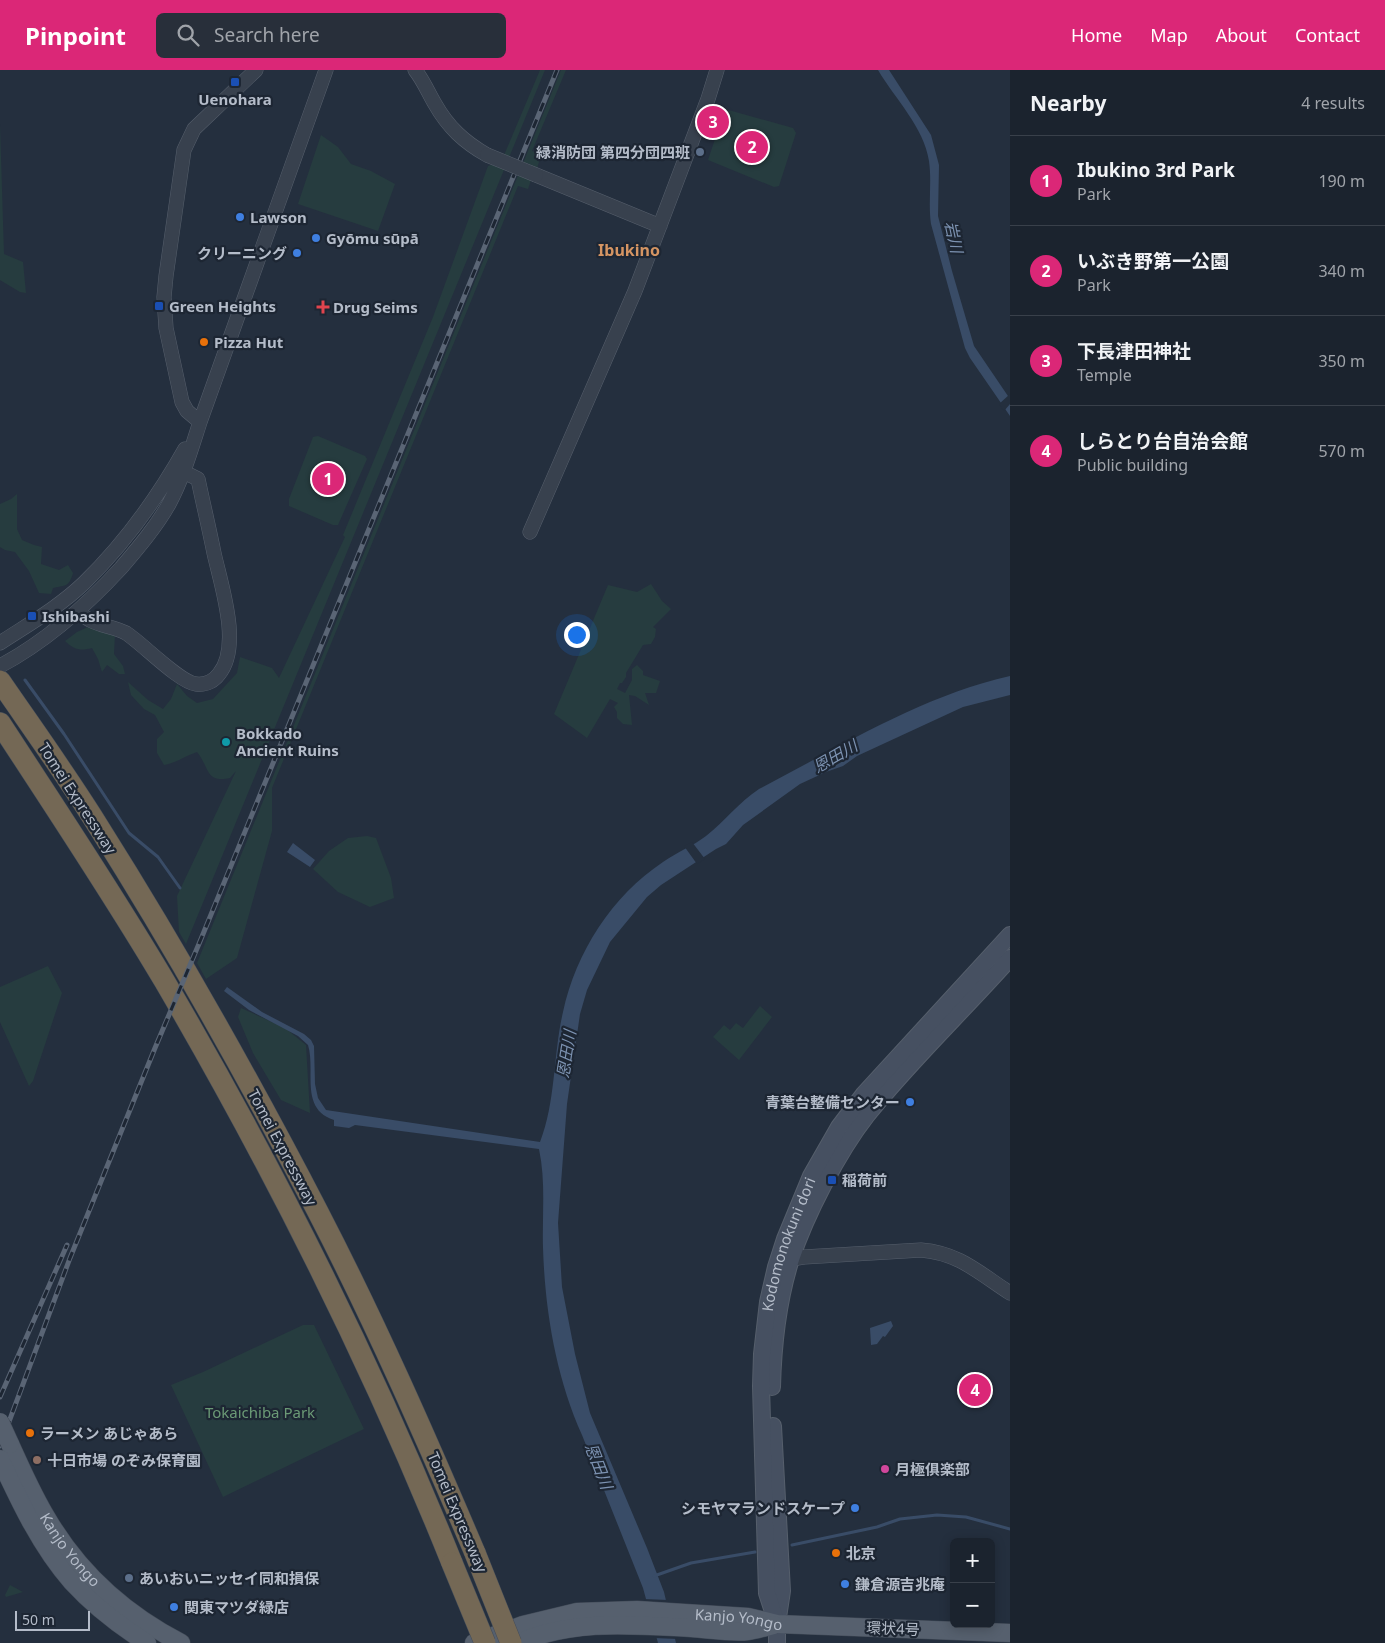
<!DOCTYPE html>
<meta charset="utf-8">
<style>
:root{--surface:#1b232e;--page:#282f3a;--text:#f1f3f6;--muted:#a0a4aa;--line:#39404a;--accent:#db2777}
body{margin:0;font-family:"Noto Sans","Noto Sans JP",sans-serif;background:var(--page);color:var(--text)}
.controls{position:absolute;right:15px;bottom:15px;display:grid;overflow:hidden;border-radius:8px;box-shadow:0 2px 12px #0003}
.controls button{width:45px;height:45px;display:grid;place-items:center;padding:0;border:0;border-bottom:1px solid var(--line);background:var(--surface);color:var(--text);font:25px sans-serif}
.scale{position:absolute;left:15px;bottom:12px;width:75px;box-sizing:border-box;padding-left:5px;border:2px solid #b4bcc9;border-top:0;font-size:14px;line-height:18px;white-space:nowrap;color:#b4bcc9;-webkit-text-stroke:4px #1d2633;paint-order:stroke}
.you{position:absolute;left:576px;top:564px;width:18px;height:18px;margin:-12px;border:4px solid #fff;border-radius:50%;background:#1a73e8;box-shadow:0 0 0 8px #1a73e833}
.badge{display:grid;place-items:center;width:32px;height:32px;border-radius:50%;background:var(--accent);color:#fff;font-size:16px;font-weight:700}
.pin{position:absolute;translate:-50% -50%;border:2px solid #fff;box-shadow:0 1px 5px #0006}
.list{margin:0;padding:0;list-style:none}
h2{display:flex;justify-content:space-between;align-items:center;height:65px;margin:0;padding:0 20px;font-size:21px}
h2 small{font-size:16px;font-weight:400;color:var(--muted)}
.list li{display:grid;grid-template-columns:32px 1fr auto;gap:15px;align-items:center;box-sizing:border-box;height:90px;padding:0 20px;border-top:1px solid var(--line)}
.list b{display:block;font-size:19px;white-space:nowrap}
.list p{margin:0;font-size:16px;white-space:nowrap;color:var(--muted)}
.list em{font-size:16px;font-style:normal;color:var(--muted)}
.icon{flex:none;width:28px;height:28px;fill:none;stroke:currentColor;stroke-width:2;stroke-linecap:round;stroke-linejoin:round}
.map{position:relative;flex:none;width:1010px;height:1573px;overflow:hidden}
header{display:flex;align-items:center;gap:30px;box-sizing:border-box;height:70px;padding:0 25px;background:var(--accent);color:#fff}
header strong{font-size:24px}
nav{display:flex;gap:28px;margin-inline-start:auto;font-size:18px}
.search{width:350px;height:45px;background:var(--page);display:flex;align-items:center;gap:12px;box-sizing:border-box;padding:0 18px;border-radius:8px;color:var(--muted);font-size:19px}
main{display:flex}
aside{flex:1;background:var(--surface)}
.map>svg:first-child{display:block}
.green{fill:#263c3f}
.water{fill:#394c67}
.pier{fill:#242f3e}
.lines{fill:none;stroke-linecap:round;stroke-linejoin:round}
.stream{stroke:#394c67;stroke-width:3}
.tertiary-casing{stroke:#565f6c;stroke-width:15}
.secondary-casing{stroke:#565f6c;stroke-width:18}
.primary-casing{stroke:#414a57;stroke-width:19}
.motorway-casing{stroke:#434c59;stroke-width:22}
.tertiary{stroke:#38414e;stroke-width:14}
.secondary{stroke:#465061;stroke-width:16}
.primary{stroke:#56606e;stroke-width:18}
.motorway{stroke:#746855;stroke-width:21}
.rail-casing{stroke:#5a6575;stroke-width:5}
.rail{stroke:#1d2633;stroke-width:3;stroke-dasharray:9;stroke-linecap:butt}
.tertiary-bridge-casing{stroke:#565f6c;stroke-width:15;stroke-linecap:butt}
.primary-bridge-casing{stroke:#414a57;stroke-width:19;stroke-linecap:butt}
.motorway-bridge-casing{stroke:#434c59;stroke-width:22;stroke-linecap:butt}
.tertiary-bridge{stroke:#38414e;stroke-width:14}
.primary-bridge{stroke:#56606e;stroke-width:18}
.motorway-bridge{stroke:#746855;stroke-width:21}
.transit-dot{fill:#1a4fb4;stroke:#1d2633;stroke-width:2}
.service-dot{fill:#5c6f8a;stroke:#1d2633;stroke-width:2}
.shop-dot{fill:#3f7fe0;stroke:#1d2633;stroke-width:2}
.health-dot{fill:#e0444e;stroke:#1d2633;stroke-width:2}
.food-dot{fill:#e8710a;stroke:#1d2633;stroke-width:2}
.culture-dot{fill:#0f9aa8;stroke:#1d2633;stroke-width:2}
.education-dot{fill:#8d6e63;stroke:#1d2633;stroke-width:2}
.hotel-dot{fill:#d1479c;stroke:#1d2633;stroke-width:2}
.labels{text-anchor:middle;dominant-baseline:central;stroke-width:4.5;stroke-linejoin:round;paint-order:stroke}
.poi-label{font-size:15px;font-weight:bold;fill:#b4bcc9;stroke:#1d2633;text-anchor:start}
.street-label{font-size:15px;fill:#b4bcc9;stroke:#1d2633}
.park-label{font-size:15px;fill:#6b9a76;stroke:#1d2633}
.water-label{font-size:16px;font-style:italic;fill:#7c92b1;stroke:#1d2633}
.neighbourhood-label{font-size:16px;font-weight:bold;fill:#d59563;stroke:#1d2633}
</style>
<header>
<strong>Pinpoint</strong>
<div class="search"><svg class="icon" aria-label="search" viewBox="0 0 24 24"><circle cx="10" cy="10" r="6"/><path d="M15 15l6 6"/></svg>Search here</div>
<nav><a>Home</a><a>Map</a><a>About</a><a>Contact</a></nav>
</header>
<main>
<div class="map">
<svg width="1010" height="1573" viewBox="0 0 1010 1573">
<rect width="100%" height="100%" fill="#242f3e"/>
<!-- green -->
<path class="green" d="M540,0H545L186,874L179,862L177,826L236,701L230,708C205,713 210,698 197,682C185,686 176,693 164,695L157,683V669L164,662L155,645L144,639L131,625L128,612L148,630L163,639L171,629L177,614L187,626L197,633L213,629L237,603L240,587L272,598L279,608L345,467L343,465L433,247L488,96L494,94L499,97Z
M561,0H566L532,81L538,83L540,89L537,98L527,93L522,106L531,110L528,119L518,116L272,718V761L237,888L206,909L197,893Z
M725,39L793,58L796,63L779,116L774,117L708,90Z
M0,54L4,184L23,192L26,223L20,222L0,210Z
M321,65L338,77L351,94L371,101L395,114L378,161L298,134Z
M318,366L365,386L367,389L338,455H333L289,436V429L313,367Z
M17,424V459L22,470L34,475L42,477L41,494L59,500L68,495L73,503C69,517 66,515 53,518L51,524L39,523L29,501L15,482L5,480L0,477V434L11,429Z
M651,514L662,531L671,539L653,557L656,559L655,567L651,574L643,575L626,603V607L622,613H620L617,619L625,623L632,610V599L637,595L643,601V605L660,611L656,623H645L649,635L635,626L629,625L632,655L623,654L617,648V642L614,637L618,633L610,629L587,668L554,644L608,515L637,522Z
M88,557L115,564L114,584L123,596L125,604H119L107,595L102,602L98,589L92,578C81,581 74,580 65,571L77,562Z
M367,766L376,768L391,808L394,828L370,837L338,822L313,799L329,781L348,768Z
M48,896L62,923L33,1011L29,1016L0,952V917Z
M760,936L772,947L739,990L713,967L724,955L730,960L736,953L743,958Z
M241,938L285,958L306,975L310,1043L281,1030L253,983L238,947Z
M303,1255H314L364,1359L223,1427L171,1315L203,1302Z
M10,1515L23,1522L6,1527L5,1525Z"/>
<!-- water -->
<path class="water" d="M878,0H889L931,65L939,95L938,146L952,201L974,276L1010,329V346L970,288L965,278L931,154C928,133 932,112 929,91C924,57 895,29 878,0Z
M1010,606V625L963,637L857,686L843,696L826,702L800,714L743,755L726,774L716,779L661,815L647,827L610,872L587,920L580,944L567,1034L558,1153L562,1217L575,1284L590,1343L647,1478L664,1522L676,1573H658L643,1518L582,1365C556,1307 545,1241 543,1178C542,1145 546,1112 539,1079L355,1055L349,1058L334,1056V1050C299,1039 316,1000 308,975L298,966L249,940L224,921L227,917L262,942L304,964L311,970L314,976L315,1014L318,1028L326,1040L540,1072C556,1031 553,985 563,942C576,882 612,826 663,792C677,782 693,776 706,766C725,751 739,732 759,719C840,677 921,626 1010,606Z
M293,773L315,790L310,797L287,782Z
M891,1251L893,1256L885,1267L883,1266L877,1274L871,1275L870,1258Z"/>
<!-- pier -->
<path class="pier" d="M1010,324V334L1004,341L999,334Z
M692,772L705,789L697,794L684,776Z
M644,1529L668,1530L678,1569L654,1568Z"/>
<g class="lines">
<!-- stream -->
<path class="stream" d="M25,610L64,664L129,763L158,787L180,818
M792,1475L877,1457L900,1449L937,1445L966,1447L1010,1459
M654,1506L691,1493L755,1482"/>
<!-- tertiary casing -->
<g class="tertiary-casing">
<path id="tertiary" d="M415,0C423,10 428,22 435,34C448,57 464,72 487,85
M536,105L660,156
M200,352L187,341L182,332L166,258L164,227L166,206L184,80L194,59L256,0
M530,462L635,221L708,29L717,0
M77,542C82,545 86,548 90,550C101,556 114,557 126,563C143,574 179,612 196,614C206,615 213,612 219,604C242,576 221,515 214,483C209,458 203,433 198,409L184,402
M0,573C29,554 59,537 84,513C124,474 158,427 185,379
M0,596C47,571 85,537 121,498C138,478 156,457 169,434C183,408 191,380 200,352L326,0
M783,1193L791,1189L804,1187L921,1180C959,1183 979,1203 1010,1223"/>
</g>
<!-- secondary casing -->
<g class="secondary-casing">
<g id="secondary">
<path d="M772,1317C773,1275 778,1230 791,1189C806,1144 838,1082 867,1045C911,990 963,941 1010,888"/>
<path d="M773,1356L782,1521L777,1554V1573"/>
<path id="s1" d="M777,1554L767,1523L761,1316L762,1284L768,1232L776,1197L785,1169L811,1106L839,1057L864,1024L1010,865"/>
</g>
</g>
<!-- primary casing -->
<g class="primary-casing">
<g id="primary">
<path id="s2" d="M10,1374C22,1400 33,1426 48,1450C80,1504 125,1544 181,1573"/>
<path d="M0,1389C20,1432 41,1477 72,1512C94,1536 120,1556 147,1573"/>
<path id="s3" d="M474,1573L523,1555L577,1542L637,1540L748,1547L777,1554L1010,1563"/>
<path d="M518,1573C574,1549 632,1555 691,1558C708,1559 731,1563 748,1561C756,1560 765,1557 774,1555"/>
</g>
</g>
<!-- motorway casing -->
<g class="motorway-casing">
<path id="motorway" d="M0,611C33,659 67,706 98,756C177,881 250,1011 318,1142C376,1254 426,1368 475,1483
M0,653C56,739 113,824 165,912C273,1097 372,1294 452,1493"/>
</g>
<!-- tertiary -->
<use href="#tertiary" class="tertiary"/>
<!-- secondary -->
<use href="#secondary" class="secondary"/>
<!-- primary -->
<use href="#primary" class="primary"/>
<!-- motorway -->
<use href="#motorway" class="motorway"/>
<!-- rail casing -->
<g class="rail-casing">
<path id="rail" d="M0,1327L67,1175
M0,1376L70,1188L155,978L201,869L557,0"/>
</g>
<!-- rail -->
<use href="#rail" class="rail"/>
<!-- tertiary-bridge casing -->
<g class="tertiary-bridge-casing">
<path id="tertiary-bridge" d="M487,85L536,105"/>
</g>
<!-- primary-bridge casing -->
<g class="primary-bridge-casing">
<path id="primary-bridge" d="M0,1352L10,1374"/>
</g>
<!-- motorway-bridge casing -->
<g class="motorway-bridge-casing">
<path id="motorway-bridge" d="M475,1483L511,1573
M452,1493L485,1573"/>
</g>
<!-- tertiary-bridge -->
<use href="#tertiary-bridge" class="tertiary-bridge"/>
<!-- primary-bridge -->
<use href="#primary-bridge" class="primary-bridge"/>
<!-- motorway-bridge -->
<use href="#motorway-bridge" class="motorway-bridge"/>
</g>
<!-- markers -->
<g class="transit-dot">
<rect x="230" y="7" width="10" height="10" rx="2.5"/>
<rect x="154" y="231" width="10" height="10" rx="2.5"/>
<rect x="27" y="541" width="10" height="10" rx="2.5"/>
<rect x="827" y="1105" width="10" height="10" rx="2.5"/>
</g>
<g class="service-dot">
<circle cx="700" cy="82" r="5"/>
<circle cx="129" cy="1508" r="5"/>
</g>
<g class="shop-dot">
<circle cx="240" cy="147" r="5"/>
<circle cx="316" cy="168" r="5"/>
<circle cx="297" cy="183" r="5"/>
<circle cx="910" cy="1032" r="5"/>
<circle cx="855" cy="1438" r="5"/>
<circle cx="845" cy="1514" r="5"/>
<circle cx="174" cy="1537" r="5"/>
</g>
<path class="health-dot" d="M320.5 229.5h5v5h5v5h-5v5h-5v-5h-5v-5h5z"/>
<g class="food-dot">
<circle cx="204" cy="272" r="5"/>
<circle cx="30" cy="1363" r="5"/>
<circle cx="836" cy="1483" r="5"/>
</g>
<circle class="culture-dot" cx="226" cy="672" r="5"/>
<circle class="education-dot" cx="37" cy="1390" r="5"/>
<circle class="hotel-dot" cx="885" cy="1399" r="5"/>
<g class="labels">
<!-- poi labels -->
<g class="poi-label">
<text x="235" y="29" text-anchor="middle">Uenohara</text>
<text x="690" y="82" text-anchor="end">緑消防団 第四分団四班</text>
<text x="250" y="147">Lawson</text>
<text x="326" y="168">Gyōmu sūpā</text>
<text x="287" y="183" text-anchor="end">クリーニング</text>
<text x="169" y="236">Green Heights</text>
<text x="333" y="237">Drug Seims</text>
<text x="214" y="272">Pizza Hut</text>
<text x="42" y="546">Ishibashi</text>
<text x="236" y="663">Bokkado<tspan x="236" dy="17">Ancient Ruins</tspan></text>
<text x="900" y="1032" text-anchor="end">青葉台整備センター</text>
<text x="842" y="1110">稲荷前</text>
<text x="40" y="1363">ラーメン あじゃあら</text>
<text x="47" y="1390">十日市場 のぞみ保育園</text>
<text x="895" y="1399">月極俱楽部</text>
<text x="845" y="1438" text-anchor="end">シモヤマランドスケープ</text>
<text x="846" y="1483">北京</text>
<text x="139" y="1508">あいおいニッセイ同和損保</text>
<text x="855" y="1514">鎌倉源吉兆庵</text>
<text x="184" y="1537">関東マツダ緑店</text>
</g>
<!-- street labels -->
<g class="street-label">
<text transform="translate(78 728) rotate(57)">Tomei Expressway</text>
<text transform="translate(283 1077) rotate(62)">Tomei Expressway</text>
<text stroke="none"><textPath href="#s1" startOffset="385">Kodomonokuni dori</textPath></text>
<text transform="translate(458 1442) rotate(67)">Tomei Expressway</text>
<text stroke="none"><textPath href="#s2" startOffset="122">Kanjo Yongo</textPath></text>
<text stroke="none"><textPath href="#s3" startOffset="270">Kanjo Yongo</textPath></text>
<text transform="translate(893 1558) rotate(2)">環状4号</text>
</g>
<!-- park labels -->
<g class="park-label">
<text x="260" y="1342">Tokaichiba Park</text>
</g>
<!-- water labels -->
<g class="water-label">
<text transform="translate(954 167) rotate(78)">岩川</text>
<text transform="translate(835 686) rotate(-30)">恩田川</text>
<text transform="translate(566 984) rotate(-81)">恩田川</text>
<text transform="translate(599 1396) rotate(69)">恩田川</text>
</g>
<!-- neighbourhood labels -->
<g class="neighbourhood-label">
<text x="629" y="180">Ibukino</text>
</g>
</g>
</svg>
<div class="controls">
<button>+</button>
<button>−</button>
</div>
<div class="scale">50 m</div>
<div class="you"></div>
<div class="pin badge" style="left:328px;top:409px">1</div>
<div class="pin badge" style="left:752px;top:77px">2</div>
<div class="pin badge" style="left:713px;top:52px">3</div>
<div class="pin badge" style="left:975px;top:1320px">4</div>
</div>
<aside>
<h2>Nearby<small>4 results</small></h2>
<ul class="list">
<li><span class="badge">1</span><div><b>Ibukino 3rd Park</b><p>Park</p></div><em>190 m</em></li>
<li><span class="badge">2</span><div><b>いぶき野第一公園</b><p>Park</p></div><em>340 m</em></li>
<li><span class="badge">3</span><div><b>下長津田神社</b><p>Temple</p></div><em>350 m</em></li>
<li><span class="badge">4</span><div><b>しらとり台自治会館</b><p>Public building</p></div><em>570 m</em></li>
</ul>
</aside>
</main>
